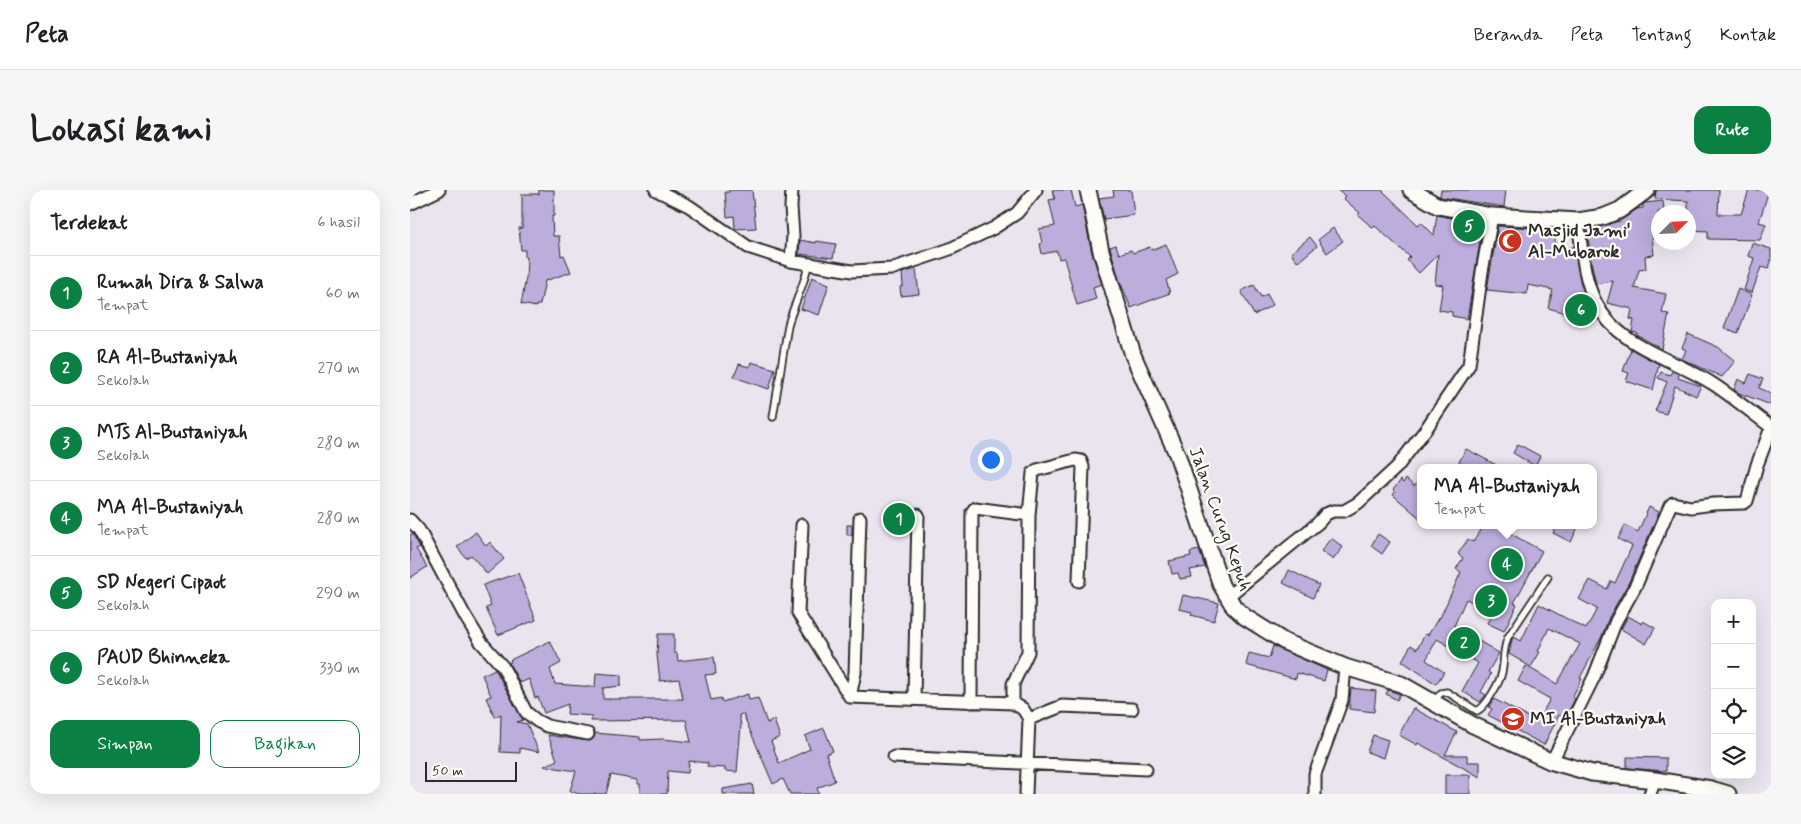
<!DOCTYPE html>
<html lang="id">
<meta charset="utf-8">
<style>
:root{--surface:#fff;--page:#f6f6f6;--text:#202124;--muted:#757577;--line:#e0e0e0;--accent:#0b8043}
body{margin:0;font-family:Mynerve,sans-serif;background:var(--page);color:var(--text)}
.controls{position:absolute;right:15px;bottom:15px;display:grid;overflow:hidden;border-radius:10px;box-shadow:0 5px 20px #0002}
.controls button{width:45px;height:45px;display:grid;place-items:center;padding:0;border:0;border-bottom:1px solid var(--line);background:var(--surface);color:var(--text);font:25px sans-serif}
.compass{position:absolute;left:1241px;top:15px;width:45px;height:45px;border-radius:50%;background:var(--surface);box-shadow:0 5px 20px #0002;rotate:66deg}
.scale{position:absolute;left:15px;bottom:12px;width:92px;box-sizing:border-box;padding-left:5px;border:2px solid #2b2b2b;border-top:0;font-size:14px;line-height:18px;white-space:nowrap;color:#2b2b2b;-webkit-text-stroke:4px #fdfcf7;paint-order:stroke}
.you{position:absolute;left:580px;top:269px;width:18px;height:18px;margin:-12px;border:4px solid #fff;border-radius:50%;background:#1a73e8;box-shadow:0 0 0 8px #1a73e833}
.badge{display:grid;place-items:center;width:32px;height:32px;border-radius:50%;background:var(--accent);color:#fff;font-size:16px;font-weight:700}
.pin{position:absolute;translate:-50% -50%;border:2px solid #fff;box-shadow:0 1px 5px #0006}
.popup{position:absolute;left:1007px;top:274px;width:180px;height:65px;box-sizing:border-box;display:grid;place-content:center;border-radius:10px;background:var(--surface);filter:drop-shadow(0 1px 4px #0005);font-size:16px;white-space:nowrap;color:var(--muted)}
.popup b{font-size:19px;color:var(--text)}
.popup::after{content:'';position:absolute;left:50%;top:100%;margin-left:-10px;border:10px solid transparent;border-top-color:var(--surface)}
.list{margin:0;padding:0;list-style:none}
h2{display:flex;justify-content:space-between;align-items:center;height:65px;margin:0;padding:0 20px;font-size:21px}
h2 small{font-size:16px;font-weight:400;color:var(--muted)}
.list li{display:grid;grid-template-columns:32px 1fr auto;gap:15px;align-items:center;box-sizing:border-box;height:75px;padding:0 20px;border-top:1px solid var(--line)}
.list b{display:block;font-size:19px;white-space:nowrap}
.list p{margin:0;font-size:16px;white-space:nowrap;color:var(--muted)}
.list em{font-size:16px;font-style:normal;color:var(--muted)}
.actions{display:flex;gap:10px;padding:15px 20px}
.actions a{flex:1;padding:11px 0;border:1px solid var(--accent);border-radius:15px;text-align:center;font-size:18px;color:var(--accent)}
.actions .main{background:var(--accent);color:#fff}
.icon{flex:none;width:28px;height:28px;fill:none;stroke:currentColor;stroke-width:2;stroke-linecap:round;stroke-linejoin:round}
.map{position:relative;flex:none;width:1361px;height:604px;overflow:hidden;border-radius:15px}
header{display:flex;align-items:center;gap:30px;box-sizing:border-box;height:70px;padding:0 25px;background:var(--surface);border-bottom:1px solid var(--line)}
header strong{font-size:24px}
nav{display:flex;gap:28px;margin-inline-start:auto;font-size:18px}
.intro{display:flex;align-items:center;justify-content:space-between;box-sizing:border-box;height:120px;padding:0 30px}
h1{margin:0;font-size:35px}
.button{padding:12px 22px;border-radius:15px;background:var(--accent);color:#fff;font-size:18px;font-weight:700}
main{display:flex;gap:30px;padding:0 30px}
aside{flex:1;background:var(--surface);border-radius:15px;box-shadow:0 5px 20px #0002}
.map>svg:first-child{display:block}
.building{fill:#bcaddd;stroke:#2b2b2b}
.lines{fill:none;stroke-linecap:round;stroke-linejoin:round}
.service-casing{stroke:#2b2b2b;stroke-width:9}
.minor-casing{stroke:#2b2b2b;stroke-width:15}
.tertiary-casing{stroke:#2b2b2b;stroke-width:19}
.service{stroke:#fdfcf7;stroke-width:5.5}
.minor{stroke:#fdfcf7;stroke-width:11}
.tertiary{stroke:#fdfcf7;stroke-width:15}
.labels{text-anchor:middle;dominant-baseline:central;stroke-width:4.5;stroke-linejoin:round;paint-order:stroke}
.poi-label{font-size:18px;font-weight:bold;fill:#2b2b2b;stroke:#fdfcf7;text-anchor:start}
.street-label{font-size:18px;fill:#2b2b2b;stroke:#fdfcf7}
</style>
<header>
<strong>Peta</strong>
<nav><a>Beranda</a><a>Peta</a><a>Tentang</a><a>Kontak</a></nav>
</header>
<div class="intro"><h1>Lokasi kami</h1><a class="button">Rute</a></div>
<main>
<aside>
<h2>Terdekat<small>6 hasil</small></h2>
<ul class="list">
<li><span class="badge">1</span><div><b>Rumah Dira &amp; Salwa</b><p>Tempat</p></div><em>60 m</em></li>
<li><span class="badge">2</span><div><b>RA Al-Bustaniyah</b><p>Sekolah</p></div><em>270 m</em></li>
<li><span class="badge">3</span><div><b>MTs Al-Bustaniyah</b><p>Sekolah</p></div><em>280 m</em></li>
<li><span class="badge">4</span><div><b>MA Al-Bustaniyah</b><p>Tempat</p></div><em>280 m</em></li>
<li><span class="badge">5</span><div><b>SD Negeri Cipaot</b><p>Sekolah</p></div><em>290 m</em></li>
<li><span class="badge">6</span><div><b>PAUD Bhinneka</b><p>Sekolah</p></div><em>330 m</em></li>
</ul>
<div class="actions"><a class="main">Simpan</a><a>Bagikan</a></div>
</aside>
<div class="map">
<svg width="1361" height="604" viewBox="0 0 1361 604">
<rect width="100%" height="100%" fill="#eae4ef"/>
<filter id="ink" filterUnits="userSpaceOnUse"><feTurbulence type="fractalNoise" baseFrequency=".02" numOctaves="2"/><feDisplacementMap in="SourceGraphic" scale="10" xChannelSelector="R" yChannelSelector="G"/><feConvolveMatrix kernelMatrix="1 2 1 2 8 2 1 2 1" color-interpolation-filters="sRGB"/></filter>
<g filter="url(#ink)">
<!-- building -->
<path class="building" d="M129,0H144V26H142L143,46H149L151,66L154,65L161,82L135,91L130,115H126V117L111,114L116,88L117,67H115V60H111L109,38H112V4H129Z
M319,0H342L346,38L325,39L324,26L317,27L315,2H319Z
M642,0H661L665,17L672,15L682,63L692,94L683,97L686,109L667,115L654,68L649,69L647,61L632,64L630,54L632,53L629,39L645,36L639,10L645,9Z
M703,0H721L724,25L694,29L689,8L704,6Z
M927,0H972L1008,35L1011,32L1024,45L1027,25L1073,34L1057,129L1042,126V122L1029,120L1033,95L1025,94L1028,64L1009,83L997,70L1000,67L965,36L963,38L948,25L950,23L933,8L935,6Z
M1031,0H1096L1094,17L1031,7L1030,6Z
M1246,0H1309L1308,24H1331L1339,0H1359L1349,32L1356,34L1350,50L1298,49V41L1278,40V11L1245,9Z
M1253,11L1254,22H1248V43L1242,44L1244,65L1235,66L1236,79L1229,80L1224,98L1256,104L1252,123L1259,124L1252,159L1227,145V143L1222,142L1224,130L1220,129L1222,119L1197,113L1203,91L1186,94L1181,71L1177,39L1210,31L1227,19L1233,18V15L1235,13Z
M1088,36L1145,39V59L1164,57L1171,95L1182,120L1177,133L1159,127L1160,124L1138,118L1143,100L1118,95L1117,104L1077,100Z
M923,38L933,51L917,63L908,50Z
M900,47L907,56L888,72L881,63Z
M390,50L406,53V51L426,54L423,68L389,64Z
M1342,53L1361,59V72L1358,79L1351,77L1342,103L1334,100L1344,68L1338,66Z
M756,54L768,84L756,90L760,103L721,118L709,89L700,57L706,55L709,64L721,60L723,63L740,57L741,60Z
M506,79L509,104L491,106L490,97L493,96L492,83Z
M402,87L419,94L409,125L391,119Z
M844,95L851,107L857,104L863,115L844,125L831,101Z
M1328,99L1342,105L1328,143L1314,138Z
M1278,144L1308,157L1325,171L1312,187L1272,169L1276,160L1272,158Z
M1221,159L1249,174L1243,200L1216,191L1219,183L1213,181Z
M341,172L365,179L359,199L324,187L329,174L339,177Z
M1262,181L1269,184L1268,188L1291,196L1286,206L1265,196L1256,224L1245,221L1257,192L1248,188L1251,182L1260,185Z
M1340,184L1353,189L1349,198L1361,203V215L1329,203L1324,200L1328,189L1336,193Z
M1108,254L1130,266L1125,276L1103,263Z
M1056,259L1062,262L1092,278H1060L1049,272Z
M996,289L1004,296L1011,289V329L983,305L985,302L983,300L991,290L993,293Z
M1239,317L1249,322L1219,392L1199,427L1192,446L1170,488L1172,489L1162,507L1165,509L1155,528L1149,525L1134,555L1078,525L1082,519L1079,517L1084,509L1127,532L1140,509L1108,491L1116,476L1147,494L1170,454L1139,438L1128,461L1130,462L1121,477L1099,464L1102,450L1104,447L1111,451L1129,414L1176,439L1187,419L1169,409L1180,390L1197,399L1201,391L1205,393L1222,356L1208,349L1215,335L1228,342Z
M499,323V334L478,336V324Z
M437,335H442V345H437Z
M1074,335H1085L1132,361L1104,413L1107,414L1094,441L1077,433L1083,422L1056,409L1044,436L1089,463L1078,482L1081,484L1071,502L1076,505L1070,512L1052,501L1068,473L1027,449L1016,470L1034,482L1026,494L992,471L1001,455L1007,459L1015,444L1018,445L1029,427L1030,428L1051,382L1046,379L1053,368L1048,364L1058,349L1063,352Z
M1147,335H1169L1161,352L1143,343Z
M66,342L76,356L80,352L94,369L77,384L61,365L56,368L47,357Z
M3,344L10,357L6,359L17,377L0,388V345Z
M968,344L980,352L972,364L961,356Z
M921,348L933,357L923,370L911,361Z
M789,360L795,377L780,380L782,387L770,389L768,383L762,384L759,371L781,366L780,362Z
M879,380L909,395L903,408L873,393Z
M108,383L126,430L88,445L76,418L81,416L73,395Z
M773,405L809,413L804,431L781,425L782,422L769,419Z
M1218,426L1232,434L1233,431L1245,438L1236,454L1211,439Z
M248,444H264V463H267L268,471L304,467L306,484L295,485L301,510L311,508L312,512L338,504L339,510L348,508L357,533L364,530L370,547L361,551L369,573L400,559L395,546L414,538L423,561L416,564L425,591L407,598L409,604H380L373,589L363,594L333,524L329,525L331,535L327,582L315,581V578L297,577L298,573L279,571L278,583L258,581L257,604H230V594H227V590L201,585L196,604H170L160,601L166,581L134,576L147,570L138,545L177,551L183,549L185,543L230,547V550L253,549L281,552L276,530L181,531L182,526L157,524L158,514L134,523L128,507L125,508L119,489L110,493L99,473L101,472L100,470L140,451L151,473L140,479L145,494L185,497L186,483L211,485V496L193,498V509H273L269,489L250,491L247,465Z
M863,456L917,480L914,491L887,483L886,489L836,475L839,463L859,468Z
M85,479L113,530L107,532L117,534L129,562L110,558V563L90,562L91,524L85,527L76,508L81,506L72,485Z
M941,498L966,501L964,522L939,519Z
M978,500L990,504L987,510L976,504Z
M1003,518L1047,542L1035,565H1057V572H1070V587L1008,553L1007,555L989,545Z
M963,545L978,550L973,568L957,562Z
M1217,567L1256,568V581L1217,578Z
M1035,585H1060V604H1035Z
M342,594L344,604H313V599Z"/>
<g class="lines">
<!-- service casing -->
<g class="service-casing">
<path id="service" d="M363,227L378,135C384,114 394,96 398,75
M1024,511L1031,503L1037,502L1067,521C1076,517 1090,492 1092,482C1095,468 1092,462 1098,447L1138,387"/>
</g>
<!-- minor casing -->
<g class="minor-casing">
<path id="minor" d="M246,0L279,16L338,57L381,71L442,81L481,79L540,59L584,38L607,23L626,0
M0,14L29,0
M1168,31C1172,58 1173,88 1186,113C1209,158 1263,168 1303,194C1323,207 1342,223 1361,237
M381,71L383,46L381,17L382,0
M0,330L9,340L55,426L71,452L93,477L116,522L127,531L137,536L178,544
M392,335L388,423L440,507
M817,407L908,333L916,324L923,321H934L948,313L987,277L1016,239L1059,175L1072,82L1082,26
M440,507L603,513L613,519L619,529L616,604
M440,507L445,483L450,328
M504,509L508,325
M561,512L562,322L565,318L619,325
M603,513V494L618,462L619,325L623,283L627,280L665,270L671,271L673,277L669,391
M619,529L652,516L722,519
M484,567L736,579
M1142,571L1184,487L1206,431L1226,395L1260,316L1263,313L1281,317L1303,314L1334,313L1337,311L1347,275L1361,238
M905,604V584L932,510L935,477
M1240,604L1245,590"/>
</g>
<!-- tertiary casing -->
<g class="tertiary-casing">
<path id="tertiary" d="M678,0L691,61L723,165L767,264L811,395L824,417L835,427L875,452L935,477L991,494L1063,535L1140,571L1182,583L1245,590L1301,599L1318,604
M1001,0L1028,16L1082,26L1168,31L1193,27L1210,20L1237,0"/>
</g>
<!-- service -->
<use href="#service" class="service"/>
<!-- minor -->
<use href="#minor" class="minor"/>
<!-- tertiary -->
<use href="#tertiary" class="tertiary"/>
</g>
</g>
<!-- icons -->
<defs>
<g id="mosque-disc" transform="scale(1.25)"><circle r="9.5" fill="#c8321e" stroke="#fdfcf7"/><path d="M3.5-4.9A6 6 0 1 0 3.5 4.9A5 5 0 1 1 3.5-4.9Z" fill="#fff"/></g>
<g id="school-disc" transform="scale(1.25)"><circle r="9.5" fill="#c8321e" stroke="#fdfcf7"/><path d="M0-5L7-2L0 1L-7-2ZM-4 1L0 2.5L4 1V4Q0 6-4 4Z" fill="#fff"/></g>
</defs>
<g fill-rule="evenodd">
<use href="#mosque-disc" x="1100" y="51"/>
<use href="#school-disc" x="1103" y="529"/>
</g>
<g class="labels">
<!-- poi labels -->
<g class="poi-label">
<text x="1118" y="41">Masjid Jami'<tspan x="1118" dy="21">Al-Mubarok</tspan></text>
<text x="1120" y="529">MI Al-Bustaniyah</text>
</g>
<!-- street labels -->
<g class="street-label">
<text transform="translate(810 329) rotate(70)">Jalan Curug Kepuh</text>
</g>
</g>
</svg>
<div class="controls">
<button>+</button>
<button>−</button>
<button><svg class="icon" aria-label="locate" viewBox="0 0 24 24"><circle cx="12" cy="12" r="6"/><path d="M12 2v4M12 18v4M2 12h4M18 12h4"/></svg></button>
<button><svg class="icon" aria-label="layers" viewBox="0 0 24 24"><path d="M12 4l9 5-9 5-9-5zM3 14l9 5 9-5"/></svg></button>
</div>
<svg class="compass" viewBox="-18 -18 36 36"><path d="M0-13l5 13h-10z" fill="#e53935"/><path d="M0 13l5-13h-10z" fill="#757577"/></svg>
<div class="scale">50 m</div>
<div class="you"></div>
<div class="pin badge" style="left:489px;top:329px">1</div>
<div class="pin badge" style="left:1054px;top:453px">2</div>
<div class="pin badge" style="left:1081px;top:411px">3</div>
<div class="pin badge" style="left:1097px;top:374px">4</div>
<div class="popup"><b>MA Al-Bustaniyah</b>Tempat</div>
<div class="pin badge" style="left:1059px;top:36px">5</div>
<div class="pin badge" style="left:1171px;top:120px">6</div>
</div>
</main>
